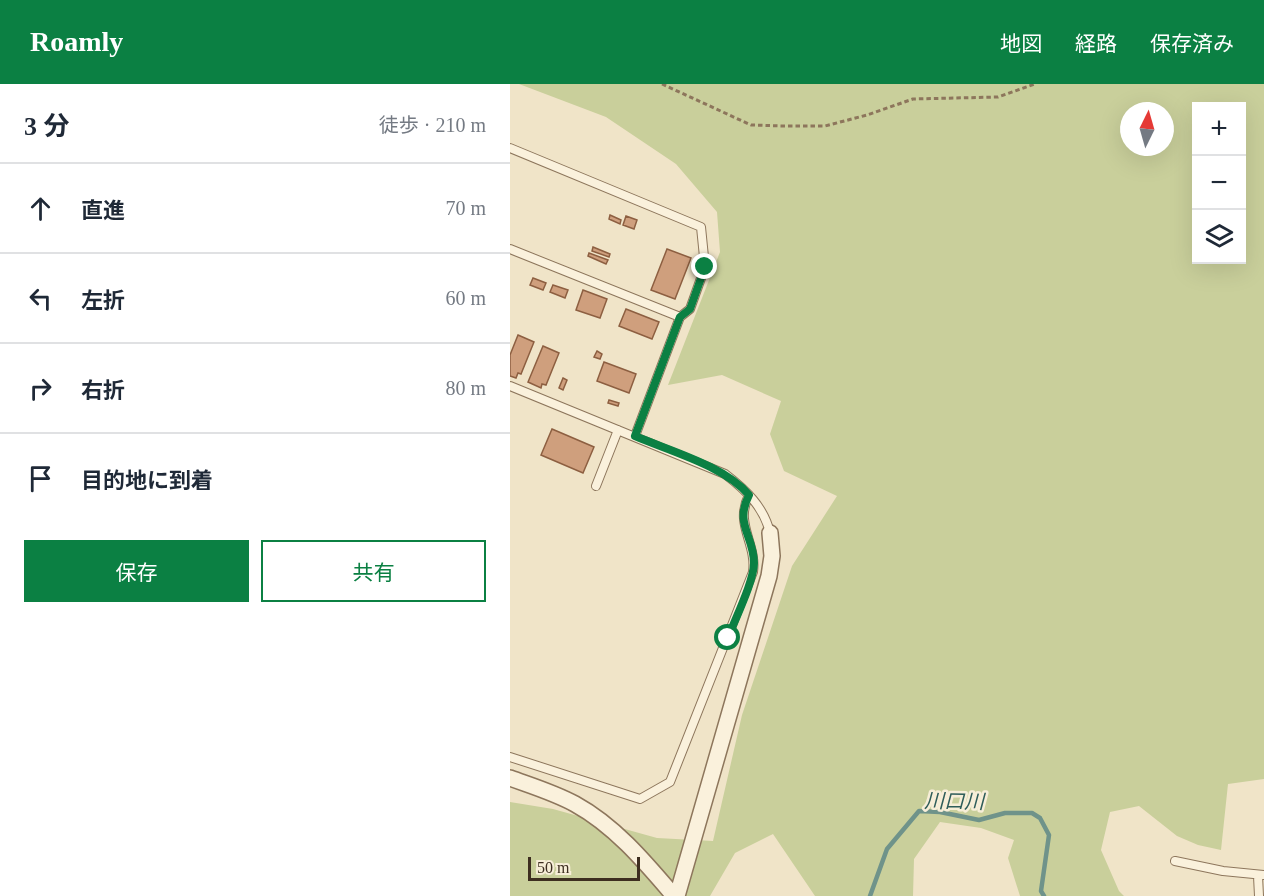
<!DOCTYPE html>
<html lang="ja">
<meta charset="utf-8">
<style>
:root{--surface:#fff;--page:#f2f2f3;--text:#1f2937;--muted:#747a83;--line:#e0e1e3;--accent:#0b8043}
body{margin:0;font-family:"Times New Roman","Noto Sans JP",serif;background:var(--page);color:var(--text)}
.controls{position:absolute;right:18px;top:18px;display:grid;overflow:hidden;border-radius:0px;box-shadow:0 6px 24px #0002}
.controls button{width:54px;height:54px;display:grid;place-items:center;padding:0;border:0;border-bottom:2px solid var(--line);background:var(--surface);color:var(--text);font:30px sans-serif}
.compass{position:absolute;left:610px;top:18px;width:54px;height:54px;border-radius:50%;background:var(--surface);box-shadow:0 6px 24px #0002;rotate:5deg}
.scale{position:absolute;left:18px;bottom:15px;width:112px;box-sizing:border-box;padding-left:6px;border:3px solid #3d2e20;border-top:0;font-size:16px;line-height:21px;white-space:nowrap;color:#3d2e20;-webkit-text-stroke:4px #f7eed8;paint-order:stroke}
.stop{position:absolute;width:18px;height:18px;margin:-14px;border:4px solid #0b8043;border-radius:50%;background:#fff}
.stop.end{background:#0b8043;border-color:#fff;box-shadow:0 2px 6px #0008}
.list{margin:0;padding:0;list-style:none}
h2{display:flex;justify-content:space-between;align-items:center;height:78px;margin:0;padding:0 24px;font-size:26px}
h2 small{font-size:20px;font-weight:400;color:var(--muted)}
.list li{display:grid;grid-template-columns:39px 1fr auto;gap:18px;align-items:center;box-sizing:border-box;height:90px;padding:0 24px;border-top:2px solid var(--line)}
.list b{display:block;font-size:22px;white-space:nowrap}
.list em{font-size:20px;font-style:normal;color:var(--muted)}
.actions{display:flex;gap:12px;padding:18px 24px}
.actions a{flex:1;padding:14px 0;border:2px solid var(--accent);border-radius:0px;text-align:center;font-size:21px;color:var(--accent)}
.actions .main{background:var(--accent);color:#fff}
.icon{flex:none;width:33px;height:33px;fill:none;stroke:currentColor;stroke-width:2;stroke-linecap:round;stroke-linejoin:round}
.map{position:relative;flex:none;width:754px;height:812px;overflow:hidden}
header{display:flex;align-items:center;gap:36px;box-sizing:border-box;height:84px;padding:0 30px;background:var(--accent);color:#fff}
header strong{font-size:28px}
nav{display:flex;gap:33px;margin-inline-start:auto;font-size:21px}
main{display:flex}
aside{flex:1;background:var(--surface)}
.map>svg:first-child{display:block}
.green{fill:#c9cf9b;fill-rule:evenodd}
.lines{fill:none;stroke-linecap:round;stroke-linejoin:round}
.stream{stroke:#6f938a;stroke-width:4.5}
.building{fill:#cf9f7d;stroke:#8d5f41;stroke-width:1.5}
.lane-casing{stroke:#8d765c;stroke-width:10}
.street-casing{stroke:#8d765c;stroke-width:18}
.path{stroke:#8d765c;stroke-width:3;stroke-dasharray:4.5 3;stroke-linecap:butt}
.lane{stroke:#faf1dc;stroke-width:8}
.street{stroke:#faf1dc;stroke-width:15}
.route{stroke:#0b8043;stroke-width:8}
.labels{text-anchor:middle;dominant-baseline:central;stroke-width:5;stroke-linejoin:round;paint-order:stroke}
.water-label{font-size:20px;font-style:italic;fill:#2f5d5a;stroke:#f7eed8}
</style>
<header>
<strong>Roamly</strong>
<nav><a>地図</a><a>経路</a><a>保存済み</a></nav>
</header>
<main>
<aside>
<h2>3 分<small>徒歩 · 210 m</small></h2>
<ul class="list">
<li><svg class="icon" aria-label="ahead" viewBox="0 0 24 24"><path d="M12 20V5M6 11l6-6 6 6"/></svg><div><b>直進</b></div><em>70 m</em></li>
<li><svg class="icon" aria-label="left" viewBox="0 0 24 24"><path d="M17 20v-9H6M10 6l-5 5 5 5"/></svg><div><b>左折</b></div><em>60 m</em></li>
<li><svg class="icon" aria-label="right" viewBox="0 0 24 24"><path d="M7 20v-9h11M14 6l5 5-5 5"/></svg><div><b>右折</b></div><em>80 m</em></li>
<li><svg class="icon" aria-label="arrive" viewBox="0 0 24 24"><path d="M6 21V4h12l-3 4 3 4H6"/></svg><div><b>目的地に到着</b></div></li>
</ul>
<div class="actions"><a class="main">保存</a><a>共有</a></div>
</aside>
<div class="map">
<svg width="754" height="812" viewBox="0 0 754 812">
<rect width="100%" height="100%" fill="#f0e4c8"/>
<!-- green -->
<path class="green" d="M9,0H754V695L718,700L711,766L688,761L667,752L629,722L600,728L591,766L609,807L614,812H510L498,774L504,756L471,744L430,738L404,775L403,812H305L263,750L225,769L200,812H0V718L43,725L147,754L203,757L232,631L282,482L327,412L274,387L260,350L271,317L212,291L158,301L210,168L207,128L166,80L96,33ZM686,22H732V176H686ZM619,27H655V63H619Z"/>
<g class="lines">
<!-- stream -->
<path class="stream" d="M360,812L377,765L409,727L430,728L469,736L495,729H522L530,734L539,751L531,807L534,812"/>
</g>
<!-- building -->
<path class="building" d="M100,131L111,136L110,140L99,135Z
M116,132L127,136L124,145L113,141Z
M83,163L100,170L99,173L82,167Z
M157,165L181,174L165,215L141,206Z
M79,169L98,176L96,180L78,172Z
M23,194L36,199L33,206L20,201Z
M43,201L58,206L55,214L40,208Z
M73,206L97,215L90,234L66,226Z
M116,225L149,238L142,255L109,242Z
M8,251L24,258L11,290L8,289L6,294L0,292V271Z
M33,262L49,269L36,301L32,300L31,304L18,298Z
M87,267L92,270L90,275L84,273Z
M94,278L126,290L119,309L87,297Z
M53,294L57,296L53,306L49,304Z
M99,316L109,319L108,322L98,319Z
M42,345L84,363L73,389L31,371Z"/>
<g class="lines">
<!-- lane casing -->
<g class="lane-casing">
<path id="lane" d="M0,64L191,143L195,183L180,225L170,233
M0,165L170,233L125,352
M0,302L215,390C236,406 254,423 260,449
M86,402L108,346
M0,673L130,715L160,698L243,488C247,459 224,440 239,411
M665,777L713,787L754,791
M748,792L749,812"/>
</g>
<!-- street casing -->
<g class="street-casing">
<path id="street" d="M0,694C22,702 45,709 65,720C105,742 135,778 164,812
M167,812L259,492L262,472L260,449"/>
</g>
<!-- path -->
<path class="path" d="M152,0L241,41L274,42H315L357,31L403,15L488,13L525,0"/>
<!-- lane -->
<use href="#lane" class="lane"/>
<!-- street -->
<use href="#street" class="street"/>
</g>
<g class="lines">
<!-- route -->
<path class="route" d="M195,183L180,225L170,233L125,352C160,367 215,382 239,411C224,440 244,452 244,479C244,497 225,535 218,554"/>
</g>
<g class="labels">
<!-- water labels -->
<g class="water-label">
<text transform="translate(444 717) rotate(1)">川口川</text>
</g>
</g>
</svg>
<div class="controls">
<button>+</button>
<button>−</button>
<button><svg class="icon" aria-label="layers" viewBox="0 0 24 24"><path d="M12 4l9 5-9 5-9-5zM3 14l9 5 9-5"/></svg></button>
</div>
<svg class="compass" viewBox="-18 -18 36 36"><path d="M0-13l5 13h-10z" fill="#e53935"/><path d="M0 13l5-13h-10z" fill="#747a83"/></svg>
<div class="scale">50 m</div>
<div class="stop" style="left:218px;top:554px"></div>
<div class="stop end" style="left:195px;top:183px"></div>
</div>
</main>
